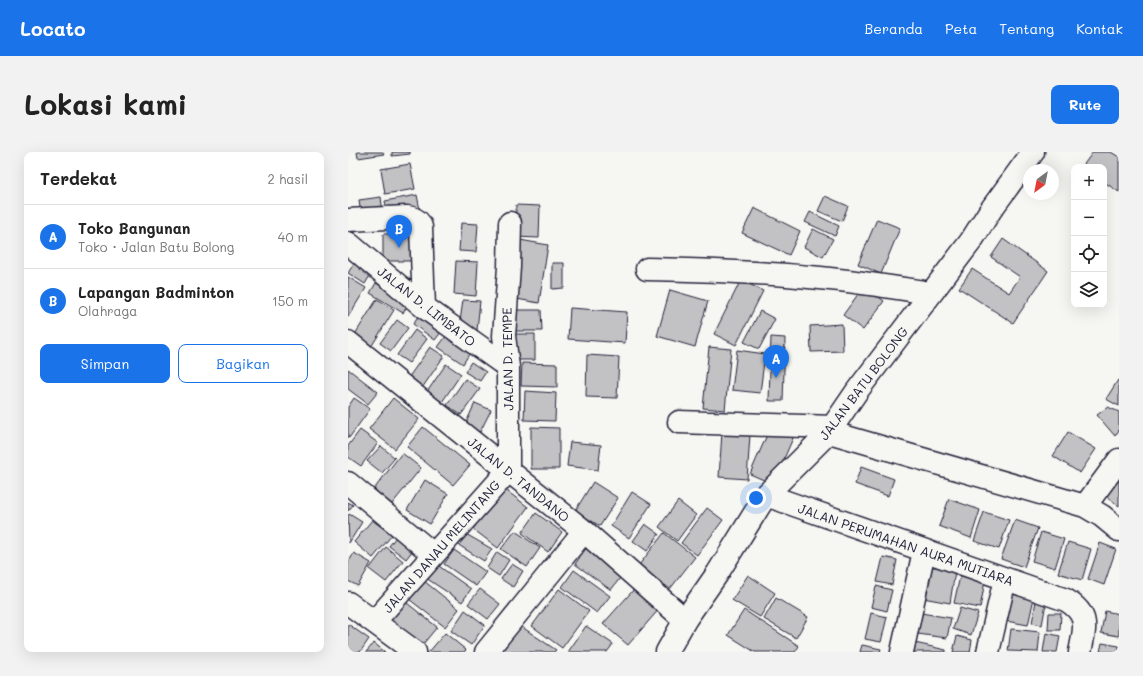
<!DOCTYPE html>
<html lang="id">
<meta charset="utf-8">
<style>
:root{--surface:#fff;--page:#f2f2f2;--text:#222;--muted:#767676;--line:#e0e0e0;--accent:#1a73e8}
body{margin:0;font-family:Mali,sans-serif;background:var(--page);color:var(--text)}
.controls{position:absolute;right:12px;top:12px;display:grid;overflow:hidden;border-radius:8px;box-shadow:0 4px 16px #0002}
.controls button{width:36px;height:36px;display:grid;place-items:center;padding:0;border:0;border-bottom:1px solid var(--line);background:var(--surface);color:var(--text);font:20px sans-serif}
.compass{position:absolute;left:675px;top:12px;width:36px;height:36px;border-radius:50%;background:var(--surface);box-shadow:0 4px 16px #0002;rotate:212deg}
.you{position:absolute;left:408px;top:346px;width:14px;height:14px;margin:-10px;border:3px solid #fff;border-radius:50%;background:#1a73e8;box-shadow:0 0 0 6px #1a73e833}
.badge{display:grid;place-items:center;width:26px;height:26px;border-radius:50%;background:var(--accent);color:#fff;font-size:13px;font-weight:700}
.pin{position:absolute;translate:-50% -33px;filter:drop-shadow(0 1px 2px #0008)}
.pin::after{content:'';position:absolute;top:21px;width:14px;height:12px;background:inherit;clip-path:polygon(0 0,100% 0,50% 100%)}
.list{margin:0;padding:0;list-style:none}
h2{display:flex;justify-content:space-between;align-items:center;height:52px;margin:0;padding:0 16px;font-size:17px}
h2 small{font-size:13px;font-weight:400;color:var(--muted)}
.list li{display:grid;grid-template-columns:26px 1fr auto;gap:12px;align-items:center;box-sizing:border-box;height:64px;padding:0 16px;border-top:1px solid var(--line)}
.list b{display:block;font-size:15px;white-space:nowrap}
.list p{margin:0;font-size:13px;white-space:nowrap;color:var(--muted)}
.list em{font-size:13px;font-style:normal;color:var(--muted)}
.actions{display:flex;gap:8px;padding:12px 16px}
.actions a{flex:1;padding:9px 0;border:1px solid var(--accent);border-radius:8px;text-align:center;font-size:14px;color:var(--accent)}
.actions .main{background:var(--accent);color:#fff}
.icon{flex:none;width:22px;height:22px;fill:none;stroke:currentColor;stroke-width:2;stroke-linecap:round;stroke-linejoin:round}
.map{position:relative;flex:none;width:771px;height:500px;overflow:hidden;border-radius:8px}
header{display:flex;align-items:center;gap:24px;box-sizing:border-box;height:56px;padding:0 20px;background:var(--accent);color:#fff}
header strong{font-size:19px}
nav{display:flex;gap:22px;margin-inline-start:auto;font-size:14px}
.intro{display:flex;align-items:center;justify-content:space-between;box-sizing:border-box;height:96px;padding:0 24px}
h1{margin:0;font-size:28px}
.button{padding:10px 18px;border-radius:8px;background:var(--accent);color:#fff;font-size:14px;font-weight:700}
main{display:flex;gap:24px;padding:0 24px}
aside{flex:1;background:var(--surface);border-radius:8px;box-shadow:0 4px 16px #0002}
.map>svg:first-child{display:block}
.building{fill:#c2c2c4;stroke:#22223b}
.lines{fill:none;stroke-linecap:round;stroke-linejoin:round}
.minor-casing{stroke:#22223b;stroke-width:25}
.tertiary-casing{stroke:#22223b;stroke-width:25}
.minor{stroke:#f6f6f2;stroke-width:22}
.tertiary{stroke:#f6f6f2;stroke-width:22}
.labels{text-anchor:middle;dominant-baseline:central;stroke-width:4;stroke-linejoin:round;paint-order:stroke}
.street-label{font-size:13px;fill:#22223b;stroke:#f6f6f2}
</style>
<header>
<strong>Locato</strong>
<nav><a>Beranda</a><a>Peta</a><a>Tentang</a><a>Kontak</a></nav>
</header>
<div class="intro"><h1>Lokasi kami</h1><a class="button">Rute</a></div>
<main>
<aside>
<h2>Terdekat<small>2 hasil</small></h2>
<ul class="list">
<li><span class="badge">A</span><div><b>Toko Bangunan</b><p>Toko · Jalan Batu Bolong</p></div><em>40 m</em></li>
<li><span class="badge">B</span><div><b>Lapangan Badminton</b><p>Olahraga</p></div><em>150 m</em></li>
</ul>
<div class="actions"><a class="main">Simpan</a><a>Bagikan</a></div>
</aside>
<div class="map">
<svg width="771" height="500" viewBox="0 0 771 500">
<rect width="100%" height="100%" fill="#f6f6f2"/>
<filter id="ink" filterUnits="userSpaceOnUse"><feTurbulence type="fractalNoise" baseFrequency=".025" numOctaves="2"/><feDisplacementMap in="SourceGraphic" scale="8" xChannelSelector="R" yChannelSelector="G"/><feConvolveMatrix kernelMatrix="1 2 1 2 8 2 1 2 1" color-interpolation-filters="sRGB"/></filter>
<g filter="url(#ink)">
<!-- building -->
<path class="building" d="M9,0H35L36,2L10,6Z
M44,0H62V2L44,4Z
M745,0H763L771,5V40L756,30V15H734Z
M62,12L67,37L37,42L33,17Z
M69,43L72,58L40,64L37,49Z
M477,44L500,54L494,69L470,59Z
M33,45L35,61L13,64L11,48Z
M168,53L192,54L191,86L167,85Z
M406,56L452,79L441,103L394,81Z
M462,60L491,74L487,84L457,70Z
M529,67L552,76L533,122L510,112Z
M113,71L130,72L128,100L111,99Z
M465,77L485,87L475,105L456,95Z
M35,82H63V109H35Z
M655,87L700,119L665,171L611,136L624,117L661,141L672,125L643,105Z
M172,88L200,93L191,151L163,146Z
M10,105L27,115L17,132L0,121Z
M108,109L130,110L128,144L106,142Z
M204,111H216V136L204,137Z
M0,125L18,136L0,165Z
M393,128L415,139L388,193L366,182Z
M28,131L61,151L55,161L22,141Z
M516,134L536,149L515,178L495,163Z
M322,138L360,149L347,195L309,184Z
M29,147L46,158L23,195L6,184Z
M115,148L132,149L129,178L111,177Z
M222,156L279,160L277,191L220,187Z
M74,158L97,175L87,188L65,172Z
M164,158H193L194,179H164Z
M412,159L427,167L411,197L396,190Z
M49,168L60,176L43,199L32,191Z
M494,172L495,199L463,200L462,174Z
M67,178L79,187L61,211L49,203Z
M164,182H187V208H164Z
M99,183L123,199L115,212L90,195Z
M423,185L437,186L435,249H421Z
M82,195L96,204L72,239L58,229Z
M361,195L383,197L377,258L355,256Z
M389,198L417,202L412,241L384,238Z
M239,203L271,205L269,246L238,245Z
M123,210L138,220L132,229L117,220Z
M174,211L209,212V235L173,234Z
M98,212L113,222L94,250L79,240Z
M0,217L30,240L20,252L0,237Z
M117,227L132,237L113,263L99,253Z
M770,228H771V254L758,247Z
M177,239L208,241L207,269L176,268Z
M6,246L22,257L1,286L0,285V255Z
M45,246L71,267L47,297L21,277Z
M127,251L143,258L132,280L117,273Z
M760,255L771,260V278L767,284L749,263Z
M75,275L122,313L105,333L59,295Z
M183,275L211,276V317H183Z
M422,276L445,286L425,332L402,322Z
M12,278L30,291L13,314L0,305V294Z
M374,280L402,283L399,327L371,325Z
M720,280L748,297L732,321L705,304Z
M222,290L253,293L250,318L219,314Z
M33,294L47,306L34,321L19,309Z
M54,301L73,316L44,352L26,337Z
M513,315L546,327L540,344L507,332Z
M771,325V354L758,344Z
M77,328L100,342L82,372L59,358Z
M245,330L270,346L252,374L227,359Z
M155,336L180,355L150,396L125,377Z
M284,340L303,352L281,386L263,374Z
M601,347L632,358L623,386L591,374Z
M330,349L348,363L329,389L311,375Z
M0,350L5,353L0,359Z
M359,356L375,368L349,403L333,391Z
M636,360L661,368L651,397L626,389Z
M188,361L214,380L200,400L174,381Z
M1,362L14,370L1,391L0,364Z
M24,368L44,383L25,406L6,390Z
M667,368L690,376L676,415L653,407Z
M297,372L311,382L299,399L285,389Z
M167,379L192,396L179,415L153,397Z
M693,380L716,387L707,416L684,409Z
M116,381L144,397L136,409L109,392Z
M316,381L347,405L322,437L291,413Z
M48,385L65,398L58,407L41,394Z
M720,390L743,397L734,428L710,421Z
M752,391L768,397L756,433L740,427Z
M38,395L55,409L38,430L21,417Z
M239,395L275,422L263,438L227,412Z
M106,398L138,420L128,434L96,412Z
M149,400L161,408L151,424L139,416Z
M6,401L23,411L10,434L0,429V411Z
M535,405L549,408L544,433L529,430Z
M88,412L123,437L114,450L78,426Z
M164,412L175,419L165,435L153,427Z
M581,414L607,419L602,451L575,446Z
M226,418L262,444L249,461L214,435Z
M400,423L427,441L412,465L384,448Z
M612,424L637,429L632,456L606,451Z
M71,425L111,457L97,475L57,444Z
M528,434L544,438L539,459L523,455Z
M288,435L312,456L280,493L255,472Z
M132,437L152,452L140,467L120,452Z
M211,437L241,459L214,496L184,474Z
M664,441L686,446L680,473L658,469Z
M428,446L460,465L448,486L416,467Z
M54,447L89,475L71,497L36,469Z
M688,449L698,451L694,473L684,471Z
M612,456L630,461L623,483L605,477Z
M117,458L137,473L123,493L103,479Z
M396,458L451,494L447,500H407L380,483Z
M757,459L771,462V484L753,481Z
M523,461L539,465L533,490L517,487Z
M573,461L603,466L599,486L570,482Z
M701,461H713L712,478H700Z
M0,472L21,487L12,500H0Z
M171,473L208,498L206,500H154Z
M238,474L265,492L259,500H220Z
M663,477L692,480L690,500L660,499Z
M97,481L118,498L116,500H81Z
M698,481L712,484L709,500H695Z
M609,484L624,488L622,500H605Z
M26,491L37,500H18Z
M567,491L598,498V500H565Z
M754,491L771,494V500H752Z
M514,493L533,497L532,500H512Z"/>
<g class="lines">
<!-- minor casing -->
<g class="minor-casing">
<path id="minor" d="M0,68L59,65C66,66 71,68 73,75L76,155
M0,91L76,155L160,215
M299,117C353,118 407,120 461,125C502,128 542,135 582,141
M0,190L236,379L337,468
M331,270L486,275
M481,280L737,354L754,364L771,378
M0,331L85,402
M418,343L718,448C742,463 737,475 732,500
M737,354L771,308
M0,451L67,500
M26,470L160,319V215L156,184L161,115L162,71
M138,500L236,379
M554,500L576,399
M640,500L657,427"/>
</g>
<!-- tertiary casing -->
<g class="tertiary-casing">
<path id="tertiary" d="M319,500L337,468L369,422L418,343L481,280L509,239L623,89L642,59L685,0"/>
</g>
<!-- minor -->
<use href="#minor" class="minor"/>
<!-- tertiary -->
<use href="#tertiary" class="tertiary"/>
</g>
</g>
<g class="labels">
<!-- street labels -->
<g class="street-label">
<text transform="translate(79 154) rotate(38)">JALAN D. LIMBATO</text>
<text transform="translate(159 207) rotate(-91)">JALAN D. TEMPE</text>
<text transform="translate(515 231) rotate(-53)">JALAN BATU BOLONG</text>
<text transform="translate(171 327) rotate(39)">JALAN D. TANDANO</text>
<text transform="translate(558 392) rotate(19)">JALAN PERUMAHAN AURA MUTIARA</text>
<text transform="translate(93 394) rotate(-49)">JALAN DANAU MELINTANG</text>
</g>
</g>
</svg>
<div class="controls">
<button>+</button>
<button>−</button>
<button><svg class="icon" aria-label="locate" viewBox="0 0 24 24"><circle cx="12" cy="12" r="6"/><path d="M12 2v4M12 18v4M2 12h4M18 12h4"/></svg></button>
<button><svg class="icon" aria-label="layers" viewBox="0 0 24 24"><path d="M12 4l9 5-9 5-9-5zM3 14l9 5 9-5"/></svg></button>
</div>
<svg class="compass" viewBox="-18 -18 36 36"><path d="M0-13l5 13h-10z" fill="#e53935"/><path d="M0 13l5-13h-10z" fill="#767676"/></svg>
<div class="you"></div>
<div class="pin badge" style="left:428px;top:226px">A</div>
<div class="pin badge" style="left:51px;top:96px">B</div>
</div>
</main>
